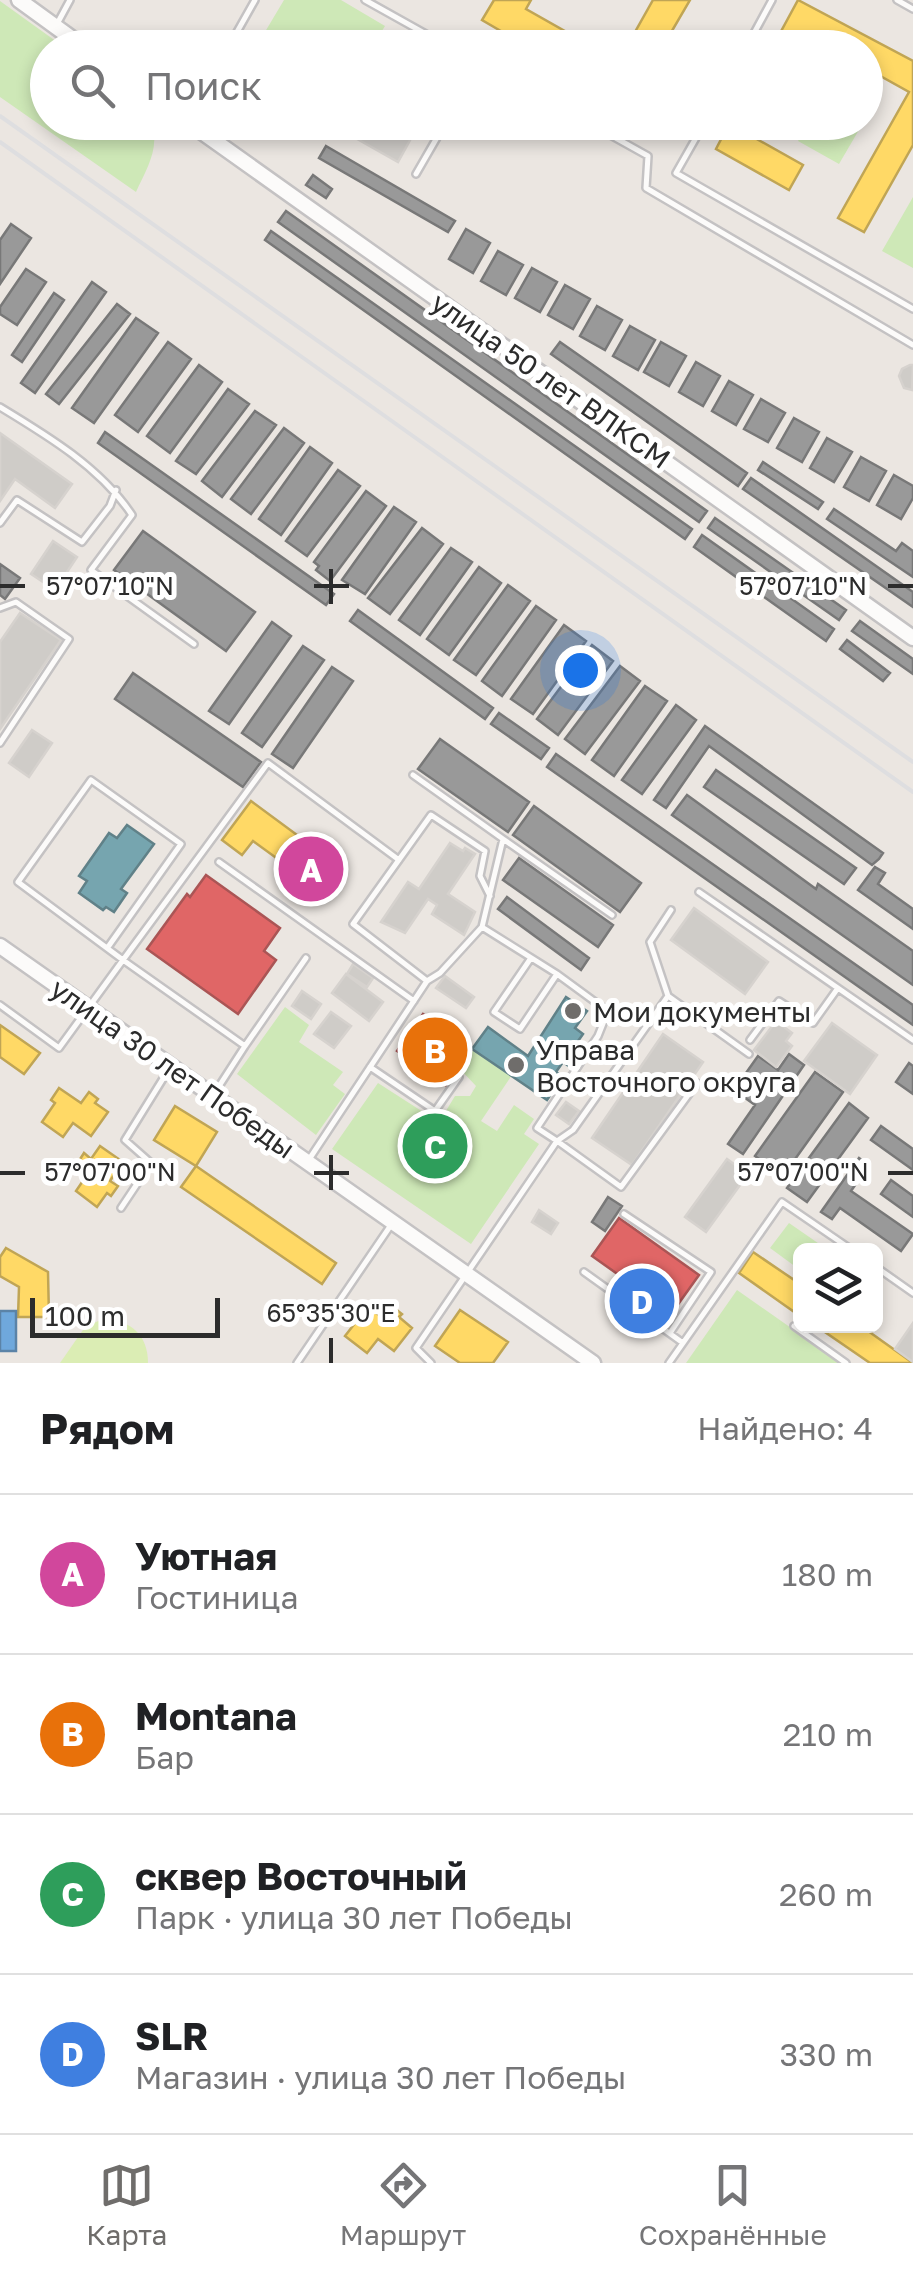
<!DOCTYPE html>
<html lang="ru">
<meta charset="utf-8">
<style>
:root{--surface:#fff;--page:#f2f2f2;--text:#202124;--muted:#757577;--line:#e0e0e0;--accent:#6f6d6b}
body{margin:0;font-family:"Golos Text",sans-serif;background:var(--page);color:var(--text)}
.controls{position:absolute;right:30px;bottom:30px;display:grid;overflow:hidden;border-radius:15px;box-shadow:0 5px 15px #0003}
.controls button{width:90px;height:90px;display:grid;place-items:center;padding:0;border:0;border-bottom:2px solid var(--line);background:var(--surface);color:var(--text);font:50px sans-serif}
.scale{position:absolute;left:30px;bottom:25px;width:190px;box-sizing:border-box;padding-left:10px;border:5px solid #2c2c2c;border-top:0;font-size:28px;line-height:35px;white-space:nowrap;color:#2c2c2c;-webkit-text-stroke:8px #fff;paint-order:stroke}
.you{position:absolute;left:580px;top:670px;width:35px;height:35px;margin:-25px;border:8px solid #fff;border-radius:50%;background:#1a73e8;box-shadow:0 0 0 15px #1a73e833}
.badge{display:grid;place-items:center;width:65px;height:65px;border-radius:50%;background:var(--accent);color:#fff;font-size:32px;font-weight:700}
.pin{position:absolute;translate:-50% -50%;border:5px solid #fff;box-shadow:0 2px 10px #0006}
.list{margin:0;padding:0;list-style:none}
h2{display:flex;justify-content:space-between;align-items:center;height:130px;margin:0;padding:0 40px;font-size:42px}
h2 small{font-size:32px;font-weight:400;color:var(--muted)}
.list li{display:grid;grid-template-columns:65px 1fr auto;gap:30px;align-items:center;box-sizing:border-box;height:160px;padding:0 40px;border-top:2px solid var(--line)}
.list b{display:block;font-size:38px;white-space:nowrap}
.list p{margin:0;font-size:32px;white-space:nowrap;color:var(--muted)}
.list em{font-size:32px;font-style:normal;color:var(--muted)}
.icon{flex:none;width:55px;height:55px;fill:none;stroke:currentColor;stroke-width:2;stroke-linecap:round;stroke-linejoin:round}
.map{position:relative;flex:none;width:913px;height:1363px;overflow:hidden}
.search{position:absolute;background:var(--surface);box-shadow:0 5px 15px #0003;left:30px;right:30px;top:30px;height:110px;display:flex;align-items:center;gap:25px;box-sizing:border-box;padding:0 35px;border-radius:55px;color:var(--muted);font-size:38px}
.sheet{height:770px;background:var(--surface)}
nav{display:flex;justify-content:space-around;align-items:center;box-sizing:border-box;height:140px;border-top:2px solid var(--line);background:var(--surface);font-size:28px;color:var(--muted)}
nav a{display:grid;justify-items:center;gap:5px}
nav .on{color:var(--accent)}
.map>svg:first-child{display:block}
.green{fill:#cee8b7}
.pitch{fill:#dbedb4}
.homes{fill:#ffd966;stroke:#c0a555;stroke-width:2.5}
.shops{fill:#e06666;stroke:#a55;stroke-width:2.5}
.schools{fill:#6fa8dc;stroke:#5b83a7;stroke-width:2.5}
.public{fill:#76a5af;stroke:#608188;stroke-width:2.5}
.industry{fill:#999;stroke:#787878;stroke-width:2.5}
.building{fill:#cfccc8;stroke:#d6d2ce;stroke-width:2.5}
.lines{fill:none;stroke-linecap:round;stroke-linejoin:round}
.lane-casing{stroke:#c4c2c3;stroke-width:10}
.secondary-casing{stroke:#c4c2c3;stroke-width:19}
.lane{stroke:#fcfbfa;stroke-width:5}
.secondary{stroke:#fcfbfa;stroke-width:14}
.rail{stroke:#dedee0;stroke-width:4}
.ticks{fill:none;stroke:#2c2c2c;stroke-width:4}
.poi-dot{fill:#6f6d6b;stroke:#fff;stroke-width:4}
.labels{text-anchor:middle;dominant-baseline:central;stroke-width:10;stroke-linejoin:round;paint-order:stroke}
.street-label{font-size:28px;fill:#2c2c2c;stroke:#fff}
.poi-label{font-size:28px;fill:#2c2c2c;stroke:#fff;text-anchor:start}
.ticks-label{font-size:25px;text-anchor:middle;fill:#2c2c2c;stroke:#fff;stroke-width:10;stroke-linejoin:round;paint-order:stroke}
</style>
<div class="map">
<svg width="913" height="1363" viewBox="0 0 913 1363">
<rect width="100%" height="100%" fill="#ebe6e1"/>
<!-- green -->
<path class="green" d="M284,0H341L385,26L372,47H256Z
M0,1L64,47L48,48V122L151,123C161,147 146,170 136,192L0,97Z
M808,123V122L863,123L839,164L798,141Z
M913,197V268L882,251Z
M285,1007L309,1025L299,1042L343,1072L333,1085L345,1094L316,1135L237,1074Z
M472,1049L512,1075L481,1121L497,1131L514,1105L534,1119L524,1134L539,1144L471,1244L332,1149L378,1083L434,1119H441L455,1096H470L476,1086L459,1068Z
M789,1223L828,1250H800V1270L770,1248Z
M737,1290L841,1363H686Z"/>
<!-- pitch -->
<path class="pitch" d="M105,1318C131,1321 148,1335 148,1363H60L85,1327Z"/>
<!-- homes -->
<path class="homes" d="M494,0H531L526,9L570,34L562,48H530L482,20Z
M653,0H690L662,48H626Z
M798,0L913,61V145L864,232L838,218L909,92L866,68V48H829L811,37L805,48H772Z
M730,122H763L755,138L803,165L789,190L716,149Z
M251,801L335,863L309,899L289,884L297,873L253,841L242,855L222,840Z
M0,1025L40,1053L24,1074L0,1057Z
M59,1088L81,1103L89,1092L98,1099L95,1103L108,1112L91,1136L73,1123L63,1137L42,1122L55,1103L51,1100Z
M175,1106L217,1132L196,1166L154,1140Z
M100,1146L123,1162L110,1181L118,1186L111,1196L107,1193L97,1207L76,1191L89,1172L77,1164L84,1153L91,1159Z
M196,1166L336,1263L322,1284L181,1187Z
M6,1248L48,1272L49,1317H18L19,1287L0,1276V1257Z
M753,1252L800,1284V1316L739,1273Z
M363,1303L384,1319L393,1307L402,1314L399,1317L412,1328L394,1351L378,1339L367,1353L345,1336L359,1318L354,1315Z
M460,1310L508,1342L493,1363H460L435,1346Z
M826,1326H861L913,1363H870L822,1330Z"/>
<!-- shops -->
<path class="shops" d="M206,875L280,928L264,951L276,960L238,1014L147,949L187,894L190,897Z
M423,1014L472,1049L447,1086L397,1051Z
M619,1218L699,1275L664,1324L632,1301L640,1290L592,1256Z"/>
<!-- schools -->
<path class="schools" d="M0,1311H16V1351H0Z"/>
<!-- public -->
<path class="public" d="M127,825L154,844L121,889L127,893L114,912L106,907L103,910L79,893L87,881L79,876L109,833L117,838Z
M566,997L587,1011L575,1028L583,1034L569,1054L576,1059L570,1067L563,1062L556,1072L563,1077L547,1100L472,1049L488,1027L528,1056Z"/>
<!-- industry -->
<path class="industry" d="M326,146L455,221L448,232L319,158Z
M313,175L332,189L326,198L306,185Z
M286,211L707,511L699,522L278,222Z
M11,224L31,238L0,284V240Z
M466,229L490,243L473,273L449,259Z
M271,231L692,529L685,539L265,240Z
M498,251L523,265L506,295L481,281Z
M532,268L557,282L540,312L515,298Z
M26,269L46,282L17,325L0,314V307Z
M92,282L106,292L35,393L21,383Z
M565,285L590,299L573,329L548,315Z
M54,293L64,300L22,362L12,355Z
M117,304L130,314L59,404L46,394Z
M597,306L622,320L605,350L580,336Z
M136,318L158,333L94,423L72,408Z
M630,326L655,340L638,370L613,356Z
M168,342L191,359L138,432L115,415Z
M560,342L747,473L738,486L551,354Z
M661,342L686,356L669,386L644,372Z
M696,362L720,376L703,406L679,392Z
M199,365L222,382L170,453L147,436Z
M729,381L753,395L736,425L712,411Z
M228,389L249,404L196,474L176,461Z
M761,399L785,413L768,442L744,429Z
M255,411L276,425L222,497L202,481Z
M794,418L819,432L802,462L777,448Z
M284,428L304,443L251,514L231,499Z
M105,432L334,594L326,605L98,443Z
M827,438L852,452L834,482L810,468Z
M310,447L332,463L281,535L259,519Z
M861,457L886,471L869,501L844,487Z
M763,462L823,502L818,509L758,470Z
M338,470L360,486L307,556L286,541Z
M894,475L913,486V498L901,519L877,505Z
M751,478L913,592V607L743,489Z
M366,491L386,506L330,581L316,570L319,566L314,562Z
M394,507L416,522L365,594L342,580Z
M834,509L896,551L902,543L913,551V577L827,519Z
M715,518L846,610L839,620L708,528Z
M422,528L443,544L390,614L368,598Z
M143,531L255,612L226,651L114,570Z
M702,535L834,629L826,641L694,547Z
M451,548L472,562L420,635L399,620Z
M0,564L20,578L5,599L0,595Z
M479,567L501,583L449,655L427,639Z
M508,585L530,601L476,675L454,660Z
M536,606L556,620L502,696L482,681Z
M358,610L493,708L485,719L350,621Z
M860,621L913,659V674L852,631Z
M272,622L291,636L229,724L209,711Z
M564,625L586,641L533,714L511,699Z
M847,640L890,673L883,681L840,649Z
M592,645L613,661L558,735L537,719Z
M303,646L324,660L262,747L242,733Z
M620,666L640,681L585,754L565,739Z
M332,667L353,681L293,768L272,754Z
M133,673L261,762L243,787L115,699Z
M645,686L667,701L614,776L592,760Z
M676,705L696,720L642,794L622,780Z
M499,713L549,748L541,759L491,724Z
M705,726L883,853L879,859L872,865L709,746L666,808L654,800Z
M440,739L529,802L508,832L418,769Z
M556,754L913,1005V1025L547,767Z
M716,770L856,868L844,884L704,787Z
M687,795L816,889L818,884L913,951V985L672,815Z
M534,806L641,883L620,912L513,835Z
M519,858L613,925L598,947L503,880Z
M875,867L885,873L878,884L913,909V929L858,890Z
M507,897L589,958L581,970L498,909Z
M789,1054L804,1065L743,1154L728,1144L755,1105L734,1090L758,1056L778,1070Z
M909,1063L913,1066V1094L896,1082Z
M815,1072L843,1092L783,1176L755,1156Z
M849,1103L868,1118L807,1202L787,1188Z
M881,1126L913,1149V1170L871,1140Z
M859,1158L869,1165L851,1191L913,1234L901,1251L840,1208L832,1219L821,1212Z
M891,1180L913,1196V1217L881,1194Z
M608,1197L622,1206L605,1231L592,1222Z"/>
<!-- building -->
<path class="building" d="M338,122H420L398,162L336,127Z
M910,365H913L912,390L904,388L899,376L902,369Z
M0,433L72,484L55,508L15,479L0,501Z
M53,541L77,557L55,590L31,574Z
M20,613L61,640L0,729V642Z
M32,730L52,743L29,777L9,763Z
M450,843L463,851L465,848L475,854L448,894L475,912L464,935L432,914L437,905L428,899L405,933L381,922L408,882L419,889Z
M694,908L768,962L745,994L671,940Z
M353,964L373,978L367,987L347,974Z
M346,974L383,1002L369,1021L332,993Z
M445,976L474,997L466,1008L436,988Z
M302,991L321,1004L311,1019L292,1006Z
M331,1012L351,1026L334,1048L314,1034Z
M776,1021L792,1033L786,1041L792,1046L776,1067L754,1050Z
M832,1023L877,1055L850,1094L804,1061Z
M663,1034L703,1062L632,1165L592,1138Z
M566,1102L579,1111L569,1124L556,1115Z
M727,1159L748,1174L706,1232L685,1217Z
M539,1210L558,1223L551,1234L532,1222Z
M913,1323V1362L895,1349Z"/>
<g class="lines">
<!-- lane casing -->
<g class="lane-casing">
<path id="lane" d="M365,0L451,48
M897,0L913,9
M57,24L70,0
M228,48L255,0
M746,48L772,0
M587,122L648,156L646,188L913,345
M705,122L676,173L913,309
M416,174L446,122
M0,407C48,436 101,468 132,515L91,570L194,644
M0,523L17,500L82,542L110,506L116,490
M0,608L16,602L69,639L0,743
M413,775L503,839
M219,862L414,1001
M699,892L913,1040
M671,910L650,942L668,996L573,1130L557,1141L621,1187L697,1083
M482,927L503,839L612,915
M108,947L181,844L91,780L18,882L123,960L268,763L399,860
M427,981L353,924L431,815L485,851L480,876L490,896
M668,996L749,1054
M0,1005L59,1048L123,960L245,1046L214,1094
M750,1040L779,1001L813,1023L838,988
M245,1046L306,958
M370,1067L435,1111L459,1077
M308,1161L427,981L440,973L482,927L557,974
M121,1208L151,1163L125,1140L169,1069
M624,1214L711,1272L670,1333
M876,1267L913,1293
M584,1272L683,1343
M794,1326L846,1363
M297,1363L391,1225
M431,1363L416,1348L557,1141L537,1128L598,1036L604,1021L602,1007L557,974L520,1029L494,1012L531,958
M669,1363L782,1202L852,1250"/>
</g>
<!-- secondary casing -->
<g class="secondary-casing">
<path id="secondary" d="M19,0L85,48
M188,122L913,638
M0,946L593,1363"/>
</g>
<!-- lane -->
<use href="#lane" class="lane"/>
<!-- secondary -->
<use href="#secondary" class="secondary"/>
<!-- rail -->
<path class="rail" d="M0,116L913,762
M0,142L913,792"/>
</g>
<!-- ticks -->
<path class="ticks" d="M331,569V604M0,586H25M314,586H349M888,586H913M331,1155V1190M0,1173H25M314,1173H349M888,1173H913M331,1338V1363"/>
<!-- markers -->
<g class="poi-dot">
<circle cx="573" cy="1011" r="10"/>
<circle cx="516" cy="1065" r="10"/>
</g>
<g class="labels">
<!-- street labels -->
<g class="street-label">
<text transform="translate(551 380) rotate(35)">улица 50 лет ВЛКСМ</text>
<text transform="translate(173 1068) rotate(35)">улица 30 лет Победы</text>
</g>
<!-- poi labels -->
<g class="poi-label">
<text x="593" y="1011">Мои документы</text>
<text x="536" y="1049">Управа<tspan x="536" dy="32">Восточного округа</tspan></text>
</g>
</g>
<g class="ticks-label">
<text x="110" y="595">57°07'10"N</text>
<text x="803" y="595">57°07'10"N</text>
<text x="110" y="1181">57°07'00"N</text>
<text x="803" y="1181">57°07'00"N</text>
<text x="331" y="1322">65°35'30"E</text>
</g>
</svg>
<div class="controls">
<button><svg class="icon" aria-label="layers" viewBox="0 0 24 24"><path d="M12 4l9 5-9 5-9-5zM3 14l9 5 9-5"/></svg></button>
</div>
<div class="scale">100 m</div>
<div class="you"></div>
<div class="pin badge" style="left:311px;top:869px;background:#d1479c">A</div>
<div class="pin badge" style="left:435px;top:1050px;background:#e8710a">B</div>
<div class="pin badge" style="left:435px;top:1146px;background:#2e9e5b">C</div>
<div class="pin badge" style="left:642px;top:1301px;background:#3f7fe0">D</div>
<div class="search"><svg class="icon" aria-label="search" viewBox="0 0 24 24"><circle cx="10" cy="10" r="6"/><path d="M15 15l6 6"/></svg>Поиск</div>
</div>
<section class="sheet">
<h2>Рядом<small>Найдено: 4</small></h2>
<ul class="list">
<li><span class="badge" style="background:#d1479c">A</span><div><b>Уютная</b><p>Гостиница</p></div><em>180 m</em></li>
<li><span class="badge" style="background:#e8710a">B</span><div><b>Montana</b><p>Бар</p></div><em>210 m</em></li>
<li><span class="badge" style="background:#2e9e5b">C</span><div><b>сквер Восточный</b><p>Парк · улица 30 лет Победы</p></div><em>260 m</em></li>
<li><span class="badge" style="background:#3f7fe0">D</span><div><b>SLR</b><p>Магазин · улица 30 лет Победы</p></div><em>330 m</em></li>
</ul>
</section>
<nav>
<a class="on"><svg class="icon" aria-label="map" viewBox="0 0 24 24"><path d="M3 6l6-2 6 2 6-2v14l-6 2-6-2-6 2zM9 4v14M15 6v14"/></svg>Карта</a>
<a><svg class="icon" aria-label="directions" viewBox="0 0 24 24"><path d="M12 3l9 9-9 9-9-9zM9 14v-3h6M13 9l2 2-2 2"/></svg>Маршрут</a>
<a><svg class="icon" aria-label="saved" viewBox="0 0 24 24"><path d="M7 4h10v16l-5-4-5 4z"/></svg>Сохранённые</a>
</nav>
